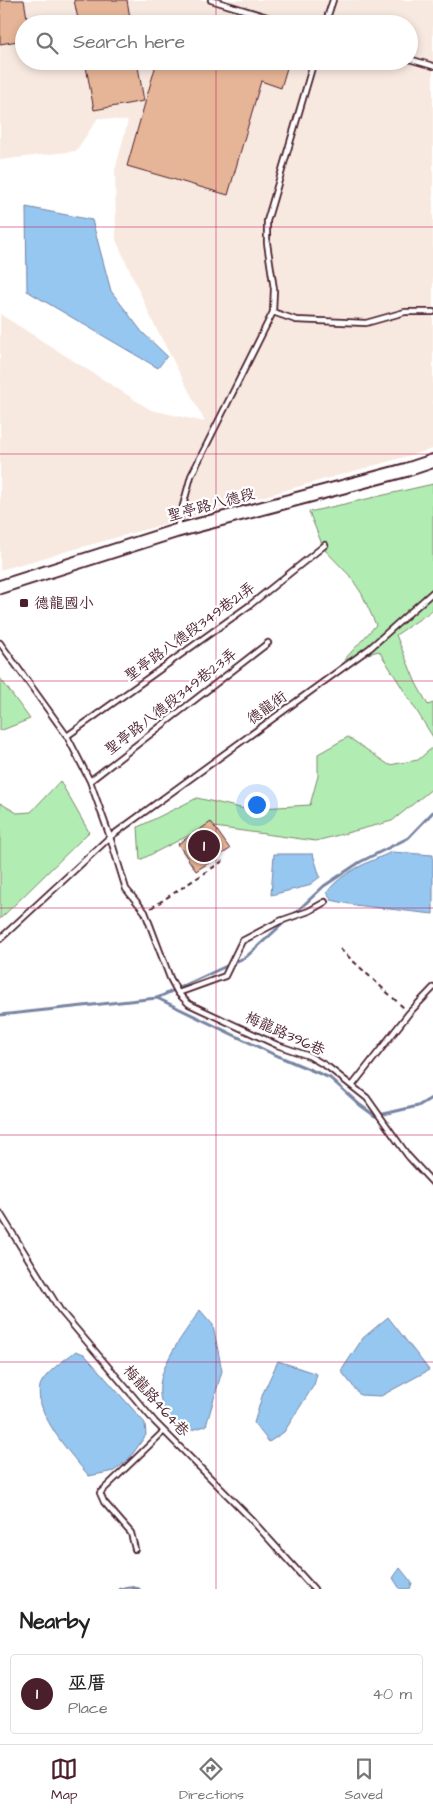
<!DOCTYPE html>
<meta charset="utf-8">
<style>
:root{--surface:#fff;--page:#f2f2f2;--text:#222;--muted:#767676;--line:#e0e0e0;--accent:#4a1f2b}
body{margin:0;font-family:"Architects Daughter","LXGW WenKai TC",sans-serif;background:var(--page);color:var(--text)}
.you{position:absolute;left:256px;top:804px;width:18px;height:18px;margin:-12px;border:4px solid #fff;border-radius:50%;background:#1a73e8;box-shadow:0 0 0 8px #1a73e833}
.badge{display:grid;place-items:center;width:32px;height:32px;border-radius:50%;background:var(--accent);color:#fff;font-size:16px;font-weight:700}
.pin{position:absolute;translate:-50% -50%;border:2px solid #fff;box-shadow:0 1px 5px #0006}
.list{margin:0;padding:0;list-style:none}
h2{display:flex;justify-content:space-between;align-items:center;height:65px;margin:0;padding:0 20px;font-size:21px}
h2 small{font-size:16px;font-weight:400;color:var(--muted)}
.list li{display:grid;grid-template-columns:32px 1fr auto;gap:15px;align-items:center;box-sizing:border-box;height:80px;margin:0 10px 10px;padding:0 10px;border:1px solid var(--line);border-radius:5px}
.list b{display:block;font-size:19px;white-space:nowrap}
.list p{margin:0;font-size:16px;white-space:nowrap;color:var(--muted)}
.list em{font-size:16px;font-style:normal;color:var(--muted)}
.icon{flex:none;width:28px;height:28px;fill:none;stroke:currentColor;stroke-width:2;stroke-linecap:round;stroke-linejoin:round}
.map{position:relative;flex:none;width:433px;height:1589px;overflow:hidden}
.search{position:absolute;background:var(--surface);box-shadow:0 2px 8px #0003;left:15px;right:15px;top:15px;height:55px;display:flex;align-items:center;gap:12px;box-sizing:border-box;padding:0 18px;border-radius:28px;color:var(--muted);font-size:19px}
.sheet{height:155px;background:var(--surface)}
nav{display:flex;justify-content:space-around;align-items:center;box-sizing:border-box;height:70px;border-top:1px solid var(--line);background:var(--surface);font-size:14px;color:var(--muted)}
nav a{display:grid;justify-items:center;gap:2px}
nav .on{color:var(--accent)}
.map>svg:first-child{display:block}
.built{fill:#f8e9e0;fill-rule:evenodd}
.green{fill:#b1edb3;stroke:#7e866f}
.water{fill:#95c7f1;stroke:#7784a2}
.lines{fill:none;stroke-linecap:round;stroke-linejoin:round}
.stream{stroke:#7784a2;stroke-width:3}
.building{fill:#e6b597;stroke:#4a1f2b}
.lane-casing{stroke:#4a1f2b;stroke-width:8}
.secondary-casing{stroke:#4a1f2b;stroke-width:16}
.path{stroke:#4a1f2b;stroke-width:2;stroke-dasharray:5 4;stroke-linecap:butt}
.lane{stroke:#fff;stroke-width:4.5}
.secondary{stroke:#fff;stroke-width:12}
.grid{fill:none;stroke:#c2185b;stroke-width:1;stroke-opacity:0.55}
.poi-dot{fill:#4a1f2b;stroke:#fff;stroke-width:2}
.labels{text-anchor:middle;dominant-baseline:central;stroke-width:4.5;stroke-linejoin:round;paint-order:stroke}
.street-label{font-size:15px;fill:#4a1f2b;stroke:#fff}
.poi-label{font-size:15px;fill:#4a1f2b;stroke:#fff;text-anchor:start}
</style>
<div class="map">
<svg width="433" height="1589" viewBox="0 0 433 1589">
<rect width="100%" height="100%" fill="#fff"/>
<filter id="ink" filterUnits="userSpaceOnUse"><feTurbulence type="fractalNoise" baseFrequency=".02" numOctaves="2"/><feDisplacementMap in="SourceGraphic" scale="10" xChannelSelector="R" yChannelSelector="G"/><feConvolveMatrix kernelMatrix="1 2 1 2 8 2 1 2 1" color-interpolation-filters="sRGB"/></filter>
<g filter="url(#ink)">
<!-- built -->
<path class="built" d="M0,0H433V449L0,570V314L151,410L205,422L153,322L116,240L115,170L128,121L98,118L76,151L0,160ZM24,24H409V61H24Z"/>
<!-- green -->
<path class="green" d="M433,484V610L396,635L416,683L428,705L433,703V737L379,651L344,660L376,625L362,594L350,576L324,549L309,512Z
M0,678L30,719L0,731Z
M348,737L389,765L418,760L433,747V788L392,821L316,841L207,826L140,860L138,827L197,798L245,809L310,805L318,776V754Z
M60,781L89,832L0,919V803L17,813L31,812Z"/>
<!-- water -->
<path class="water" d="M26,207L92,220L111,291L142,332L167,356L158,368L27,291Z
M392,852L433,855V914L354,905L331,900L327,892C343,871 369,862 392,852Z
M274,854H313L320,877L308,886L271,895Z
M200,1310L213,1325L222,1371L206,1426L184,1432C178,1424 168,1416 164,1408C147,1377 184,1335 200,1310Z
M388,1317L429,1370L381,1396L360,1395L341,1371L363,1338Z
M76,1351L84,1354L145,1423L146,1435L129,1459L114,1471L89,1476C73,1457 33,1413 40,1386C44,1373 66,1359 76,1351Z
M278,1361L317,1374L314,1385L284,1432L269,1442L254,1423L263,1393Z
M400,1568L412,1583L410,1589H400L393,1578Z"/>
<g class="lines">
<!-- stream -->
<path class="stream" d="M292,916L324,886L360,862L408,838L433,812
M157,998L273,1054L330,1078L360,1105L375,1116L418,1106L433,1097
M0,1015L157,998L246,957L287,920
M120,1589L129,1587L139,1589"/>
</g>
<!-- building -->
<path class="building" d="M0,0H24L28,24H24V40L0,44Z
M74,0H127L131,24H79Z
M85,61H137L144,101L94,110Z
M157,61H289L281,88L261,81L228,195L127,166Z
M211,822L230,849L196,871L178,844Z"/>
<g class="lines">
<!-- lane casing -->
<g class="lane-casing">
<path id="lane" d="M211,0L290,24
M325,24L333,0
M409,59L433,66
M273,312L296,320L366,323L405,312H433
M177,528L191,476L273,312L274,289L267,243V221L314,61
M0,643L67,736L90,781L110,837L126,889L145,912L170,978L178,993
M67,736L250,605L325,545
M90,781L268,643
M325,902L309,911L280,921L242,941L225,976L178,993L189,1004L277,1045L309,1056L328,1067L367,1098L408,1156L433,1183
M0,939L110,837L370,648L433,592
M352,1086L409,1013L433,988
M0,1213L60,1310L155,1422L249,1517L314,1589
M135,1549L131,1533L104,1502L100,1493L164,1431"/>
</g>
<!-- secondary casing -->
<g class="secondary-casing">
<path id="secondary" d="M0,587L176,531L406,470L433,461"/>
</g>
<!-- path -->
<path class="path" d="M151,908L226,859
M340,949L404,1008"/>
<!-- lane -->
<use href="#lane" class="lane"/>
<!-- secondary -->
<use href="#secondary" class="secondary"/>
</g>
</g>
<!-- grid -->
<path class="grid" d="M216,0V24M216,61V1589M0,227H433M0,454H433M0,681H433M0,908H433M0,1135H433M0,1362H433"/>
<!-- markers -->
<rect class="poi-dot" x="19" y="598" width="10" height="10" rx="2.5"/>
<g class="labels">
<!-- street labels -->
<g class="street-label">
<text transform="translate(211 505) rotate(-15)">聖亭路八德段</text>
<text transform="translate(190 632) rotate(-36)">聖亭路八德段349巷21弄</text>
<text transform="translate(171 702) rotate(-38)">聖亭路八德段349巷23弄</text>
<text transform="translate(267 708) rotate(-36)">德龍街</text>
<text transform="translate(285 1034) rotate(24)">梅龍路396巷</text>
<text transform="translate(156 1401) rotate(48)">梅龍路464巷</text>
</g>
<!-- poi labels -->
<g class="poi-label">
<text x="34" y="603">德龍國小</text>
</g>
</g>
</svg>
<div class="you"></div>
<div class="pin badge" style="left:204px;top:846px">1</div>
<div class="search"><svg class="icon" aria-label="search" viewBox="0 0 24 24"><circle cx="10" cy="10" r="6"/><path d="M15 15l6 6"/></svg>Search here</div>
</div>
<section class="sheet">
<h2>Nearby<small></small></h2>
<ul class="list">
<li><span class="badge">1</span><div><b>巫厝</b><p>Place</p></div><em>40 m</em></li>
</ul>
</section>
<nav>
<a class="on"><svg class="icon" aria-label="map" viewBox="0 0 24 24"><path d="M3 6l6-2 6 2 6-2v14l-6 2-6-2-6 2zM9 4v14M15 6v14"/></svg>Map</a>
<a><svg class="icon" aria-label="directions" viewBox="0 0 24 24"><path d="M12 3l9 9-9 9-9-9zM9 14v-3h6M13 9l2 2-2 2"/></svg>Directions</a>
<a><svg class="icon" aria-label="saved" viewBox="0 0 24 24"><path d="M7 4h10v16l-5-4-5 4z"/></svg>Saved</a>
</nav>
